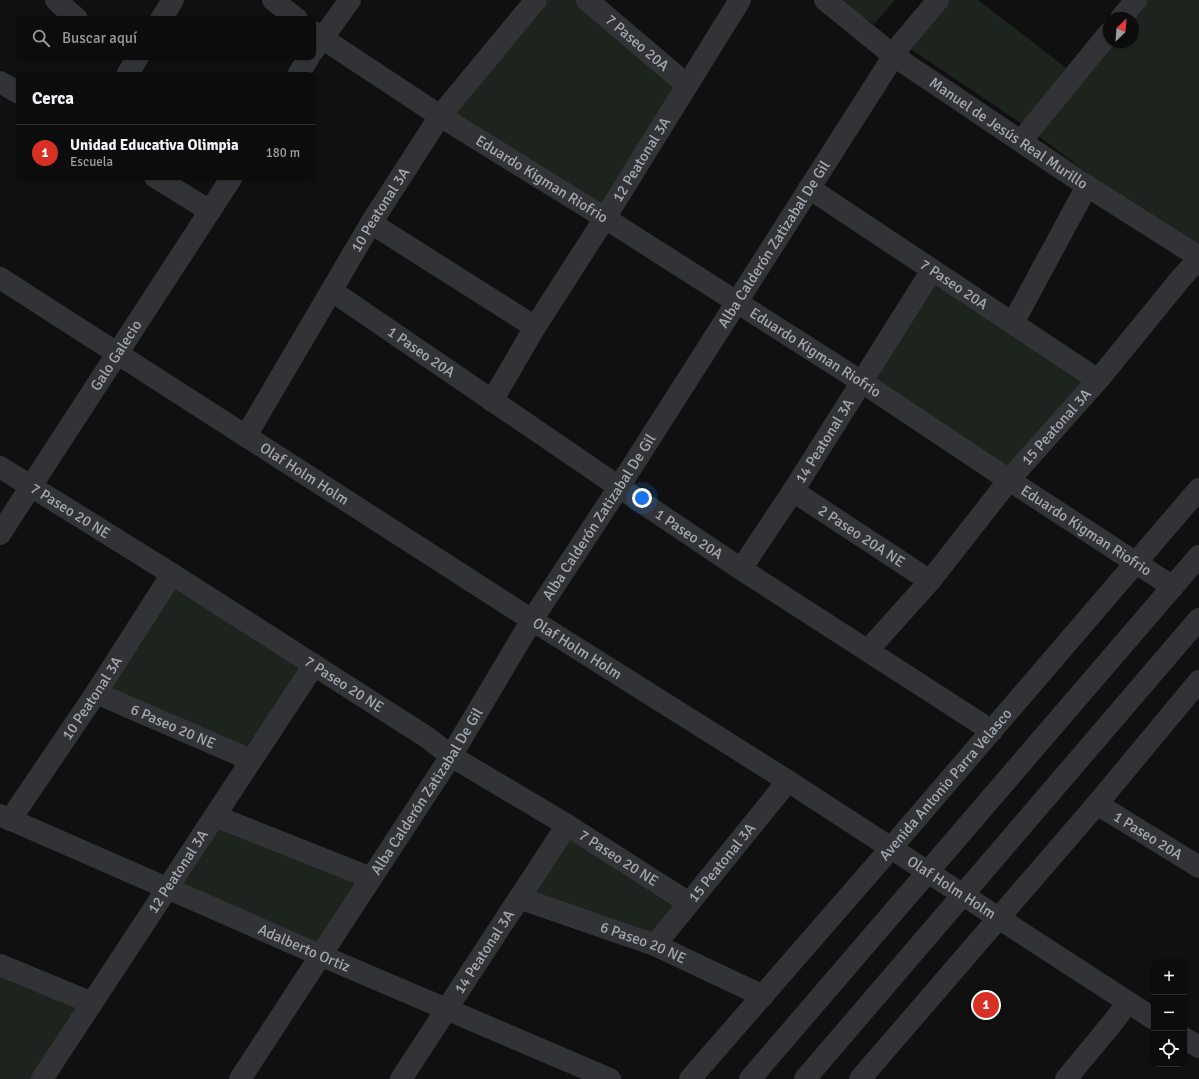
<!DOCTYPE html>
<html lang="es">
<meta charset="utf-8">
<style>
:root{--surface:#0c0c0d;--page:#1a1a1b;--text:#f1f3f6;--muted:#9a9b9d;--line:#2c2c2e;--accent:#d93025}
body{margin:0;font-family:Signika,sans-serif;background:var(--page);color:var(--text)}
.controls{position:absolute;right:12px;bottom:12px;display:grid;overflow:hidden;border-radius:8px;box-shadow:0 1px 3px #0004}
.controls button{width:36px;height:36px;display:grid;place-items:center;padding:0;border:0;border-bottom:1px solid var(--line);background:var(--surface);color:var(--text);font:20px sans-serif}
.compass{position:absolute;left:1103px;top:12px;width:36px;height:36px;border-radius:50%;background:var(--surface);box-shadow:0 1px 3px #0004;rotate:25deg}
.you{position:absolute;left:642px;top:498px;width:14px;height:14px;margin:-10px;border:3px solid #fff;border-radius:50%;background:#1a73e8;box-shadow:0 0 0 6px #1a73e833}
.badge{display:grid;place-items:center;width:26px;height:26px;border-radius:50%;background:var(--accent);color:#fff;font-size:13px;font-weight:700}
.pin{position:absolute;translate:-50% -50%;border:2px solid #fff;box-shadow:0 1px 4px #0006}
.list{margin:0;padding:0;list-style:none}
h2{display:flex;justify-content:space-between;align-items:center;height:52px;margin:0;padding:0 16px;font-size:17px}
h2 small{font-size:13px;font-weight:400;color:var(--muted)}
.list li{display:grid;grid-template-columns:26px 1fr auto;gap:12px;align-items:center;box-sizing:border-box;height:56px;padding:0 16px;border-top:1px solid var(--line)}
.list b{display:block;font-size:15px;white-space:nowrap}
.list p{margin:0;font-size:13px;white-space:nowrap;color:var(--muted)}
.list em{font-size:13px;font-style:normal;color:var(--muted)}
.icon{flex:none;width:22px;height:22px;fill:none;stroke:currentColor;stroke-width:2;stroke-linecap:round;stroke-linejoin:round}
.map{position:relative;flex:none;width:1199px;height:1079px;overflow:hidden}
.search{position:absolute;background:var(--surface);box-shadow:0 1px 3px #0004;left:16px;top:16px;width:300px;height:44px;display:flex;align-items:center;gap:10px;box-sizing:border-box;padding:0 14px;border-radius:8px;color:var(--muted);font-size:15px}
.panel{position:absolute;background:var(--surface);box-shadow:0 1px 3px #0004;left:16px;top:72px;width:300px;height:108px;border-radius:8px}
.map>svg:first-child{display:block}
.green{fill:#1d241d}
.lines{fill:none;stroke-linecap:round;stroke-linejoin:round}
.minor{stroke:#313336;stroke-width:22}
.labels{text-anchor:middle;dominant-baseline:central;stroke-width:4;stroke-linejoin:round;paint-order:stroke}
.street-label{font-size:15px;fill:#a2a9b1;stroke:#0b0b0c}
</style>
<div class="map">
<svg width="1199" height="1079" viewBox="0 0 1199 1079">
<rect width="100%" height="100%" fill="#101011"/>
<!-- green -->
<path class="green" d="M536,0H587L687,85L605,218L440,116Z
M837,0H895L874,24Z
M938,0H978L1074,74L1109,42H1133V18L1136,0H1199V257L1028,128L902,43Z
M932,270L1098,380L1009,480L862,382Z
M172,574L314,665L251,760L96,693Z
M215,816L371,878L322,956L167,887Z
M567,825L689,903L655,945L519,898Z
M0,965L92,1003L42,1079H0Z"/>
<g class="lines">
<!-- minor -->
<g class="minor">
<path d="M56,0L77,19"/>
<path d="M273,0L297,19"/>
<path id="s1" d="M587,0L687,85"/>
<path id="s2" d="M825,0L894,56L1087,186L1199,257"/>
<path d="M1121,18L1136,0"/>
<path d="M161,19L173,0"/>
<path id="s3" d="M313,32L440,116L605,218L862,382L1009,480L1173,587"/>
<path d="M313,51L350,0"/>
<path d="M127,75L138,57"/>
<path d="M298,75L309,57"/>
<path d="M0,82L19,93"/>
<path d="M1021,141L1109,33"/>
<path d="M155,177L210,211"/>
<path id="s4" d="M809,188L1098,380"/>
<path d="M371,223L535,327"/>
<path id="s5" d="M0,278L532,620L788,781L1154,1019"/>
<path id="s6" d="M332,291L619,487L741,569L992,731"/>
<path d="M1013,323L1087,186"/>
<path id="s7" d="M492,401L535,327L605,218L740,0"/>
<path id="s8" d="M246,436L371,223L440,116L536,0"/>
<path id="s9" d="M0,467L172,574L314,665L428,738L451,756L567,825L689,903"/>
<path id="s10" d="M793,491L930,581"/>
<path id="s11" d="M0,534L232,177"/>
<path id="s12" d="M741,569L793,491L932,270"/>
<path id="s13" d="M868,650L930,581L1009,480L1098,380L1182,277L1199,259"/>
<path id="s14" d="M96,693L251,760"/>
<path id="s15" d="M1097,804L1199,867"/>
<path id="s16" d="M0,815L322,956L610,1079"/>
<path d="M215,816L371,878"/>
<path id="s17" d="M10,820L96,693L172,574"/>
<path id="s18" d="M519,898L655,945L763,996"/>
<path id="s19" d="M655,945L788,781"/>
<path d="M0,965L92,1003"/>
<path d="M1184,1038L1199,1047"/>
<path id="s20" d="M42,1079C132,941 223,803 314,665"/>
<path id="s21" d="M240,1079L451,756L532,620L619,487L902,43L938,0"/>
<path id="s22" d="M401,1079L567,825"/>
<path id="s23" d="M690,1079L891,848L1199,489"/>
<path d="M750,1079L1199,556"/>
<path d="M805,1079L1199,619"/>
<path d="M860,1079L1097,804L1199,681"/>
<path d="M1066,1079L1114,1021L1128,1002"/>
</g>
</g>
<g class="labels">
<!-- street labels -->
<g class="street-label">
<text stroke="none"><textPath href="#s1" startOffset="66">7 Paseo 20A</textPath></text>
<text stroke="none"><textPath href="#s2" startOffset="227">Manuel de Jesús Real Murillo</textPath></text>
<text stroke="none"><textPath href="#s7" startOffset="284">12 Peatonal 3A</textPath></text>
<text stroke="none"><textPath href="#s3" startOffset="272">Eduardo Kigman Riofrio</textPath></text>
<text stroke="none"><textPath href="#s8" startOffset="263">10 Peatonal 3A</textPath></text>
<text stroke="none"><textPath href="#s21" startOffset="991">Alba Calderón Zatizabal De Gil</textPath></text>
<text stroke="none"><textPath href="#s4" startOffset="174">7 Paseo 20A</textPath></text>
<text stroke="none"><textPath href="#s6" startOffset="108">1 Paseo 20A</textPath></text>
<text stroke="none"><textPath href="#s3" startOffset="596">Eduardo Kigman Riofrio</textPath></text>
<text stroke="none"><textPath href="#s11" startOffset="213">Galo Galecio</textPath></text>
<text stroke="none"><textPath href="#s13" startOffset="292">15 Peatonal 3A</textPath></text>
<text stroke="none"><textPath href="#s12" startOffset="153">14 Peatonal 3A</textPath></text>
<text stroke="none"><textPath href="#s5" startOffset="362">Olaf Holm Holm</textPath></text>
<text stroke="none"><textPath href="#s9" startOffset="83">7 Paseo 20 NE</textPath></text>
<text stroke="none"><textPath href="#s21" startOffset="667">Alba Calderón Zatizabal De Gil</textPath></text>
<text stroke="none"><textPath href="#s3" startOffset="920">Eduardo Kigman Riofrio</textPath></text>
<text stroke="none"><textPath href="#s6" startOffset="432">1 Paseo 20A</textPath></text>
<text stroke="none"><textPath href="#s10" startOffset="82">2 Paseo 20A NE</textPath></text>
<text stroke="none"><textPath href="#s5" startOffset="686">Olaf Holm Holm</textPath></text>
<text stroke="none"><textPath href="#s9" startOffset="407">7 Paseo 20 NE</textPath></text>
<text stroke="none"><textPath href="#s17" startOffset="147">10 Peatonal 3A</textPath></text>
<text stroke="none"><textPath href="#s14" startOffset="84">6 Paseo 20 NE</textPath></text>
<text stroke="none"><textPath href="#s23" startOffset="390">Avenida Antonio Parra Velasco</textPath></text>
<text stroke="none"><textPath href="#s21" startOffset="343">Alba Calderón Zatizabal De Gil</textPath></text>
<text stroke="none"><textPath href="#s15" startOffset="60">1 Paseo 20A</textPath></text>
<text stroke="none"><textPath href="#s9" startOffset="732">7 Paseo 20 NE</textPath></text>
<text stroke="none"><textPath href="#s19" startOffset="106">15 Peatonal 3A</textPath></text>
<text stroke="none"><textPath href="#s20" startOffset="248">12 Peatonal 3A</textPath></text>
<text stroke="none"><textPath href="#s5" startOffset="1130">Olaf Holm Holm</textPath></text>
<text stroke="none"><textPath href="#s18" startOffset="132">6 Paseo 20 NE</textPath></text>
<text stroke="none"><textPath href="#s16" startOffset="332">Adalberto Ortiz</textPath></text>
<text stroke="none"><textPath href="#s22" startOffset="152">14 Peatonal 3A</textPath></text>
</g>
</g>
</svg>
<div class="controls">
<button>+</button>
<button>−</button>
<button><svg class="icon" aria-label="locate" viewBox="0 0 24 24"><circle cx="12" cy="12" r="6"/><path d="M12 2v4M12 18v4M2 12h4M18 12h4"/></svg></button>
</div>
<svg class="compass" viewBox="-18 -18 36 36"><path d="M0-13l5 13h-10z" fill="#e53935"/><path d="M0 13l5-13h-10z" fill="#9a9b9d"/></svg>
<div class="you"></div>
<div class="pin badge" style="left:986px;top:1005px">1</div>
<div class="search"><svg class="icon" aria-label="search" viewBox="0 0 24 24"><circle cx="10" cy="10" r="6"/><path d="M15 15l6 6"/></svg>Buscar aquí</div>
<section class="panel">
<h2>Cerca<small></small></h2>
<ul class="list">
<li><span class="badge">1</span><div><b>Unidad Educativa Olimpia</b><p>Escuela</p></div><em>180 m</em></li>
</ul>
</section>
</div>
